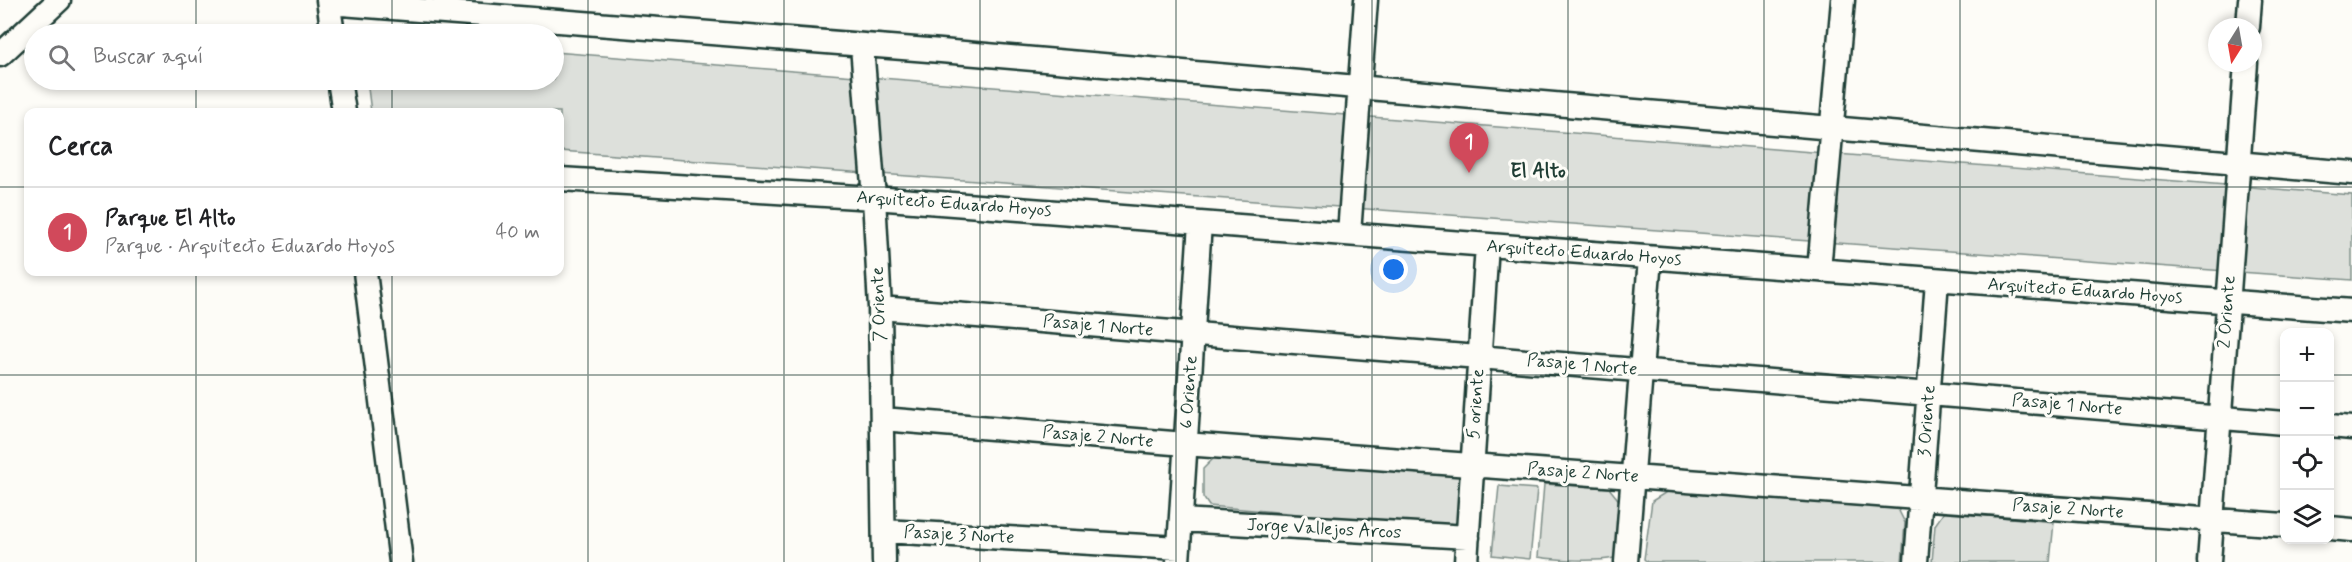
<!DOCTYPE html>
<html lang="es">
<meta charset="utf-8">
<style>
:root{--surface:#fff;--page:#f6f6f6;--text:#202124;--muted:#757577;--line:#e0e0e0;--accent:#d1495b}
body{margin:0;font-family:Mynerve,sans-serif;background:var(--page);color:var(--text)}
.controls{position:absolute;right:18px;bottom:18px;display:grid;overflow:hidden;border-radius:12px;box-shadow:0 3px 9px #0003}
.controls button{width:54px;height:54px;display:grid;place-items:center;padding:0;border:0;border-bottom:2px solid var(--line);background:var(--surface);color:var(--text);font:30px sans-serif}
.compass{position:absolute;left:2208px;top:18px;width:54px;height:54px;border-radius:50%;background:var(--surface);box-shadow:0 3px 9px #0003;rotate:191deg}
.you{position:absolute;left:1394px;top:270px;width:21px;height:21px;margin:-15px;border:4px solid #fff;border-radius:50%;background:#1a73e8;box-shadow:0 0 0 9px #1a73e833}
.badge{display:grid;place-items:center;width:39px;height:39px;border-radius:50%;background:var(--accent);color:#fff;font-size:20px;font-weight:700}
.pin{position:absolute;translate:-50% -50px;filter:drop-shadow(0 2px 3px #0008)}
.pin::after{content:'';position:absolute;top:32px;width:21px;height:18px;background:inherit;clip-path:polygon(0 0,100% 0,50% 100%)}
.list{margin:0;padding:0;list-style:none}
h2{display:flex;justify-content:space-between;align-items:center;height:78px;margin:0;padding:0 24px;font-size:26px}
h2 small{font-size:20px;font-weight:400;color:var(--muted)}
.list li{display:grid;grid-template-columns:39px 1fr auto;gap:18px;align-items:center;box-sizing:border-box;height:90px;padding:0 24px;border-top:2px solid var(--line)}
.list b{display:block;font-size:22px;white-space:nowrap}
.list p{margin:0;font-size:20px;white-space:nowrap;color:var(--muted)}
.list em{font-size:20px;font-style:normal;color:var(--muted)}
.icon{flex:none;width:33px;height:33px;fill:none;stroke:currentColor;stroke-width:2;stroke-linecap:round;stroke-linejoin:round}
.map{position:relative;flex:none;width:2352px;height:562px;overflow:hidden}
.search{position:absolute;background:var(--surface);box-shadow:0 3px 9px #0003;left:24px;top:24px;width:540px;height:66px;display:flex;align-items:center;gap:15px;box-sizing:border-box;padding:0 21px;border-radius:33px;color:var(--muted);font-size:22px}
.panel{position:absolute;background:var(--surface);box-shadow:0 3px 9px #0003;left:24px;top:108px;width:540px;height:168px;border-radius:12px}
.map>svg:first-child{display:block}
.green{fill:#dde0db;stroke:#7e8e88;stroke-width:1.5}
.lines{fill:none;stroke-linecap:round;stroke-linejoin:round}
.street-casing{stroke:#1f3d34;stroke-width:27}
.street{stroke:#fdfcf7;stroke-width:22}
.grid{fill:none;stroke:#1f3d34;stroke-width:1.5;stroke-opacity:0.55}
.labels{text-anchor:middle;dominant-baseline:central;stroke-width:6;stroke-linejoin:round;paint-order:stroke}
.street-label{font-size:18px;fill:#1f3d34;stroke:#fdfcf7}
.neighbourhood-label{font-size:20px;font-weight:bold;fill:#1f3d34;stroke:#fdfcf7}
</style>
<div class="map">
<svg width="2352" height="562" viewBox="0 0 2352 562">
<rect width="100%" height="100%" fill="#fdfcf7"/>
<filter id="ink" filterUnits="userSpaceOnUse"><feTurbulence type="fractalNoise" baseFrequency=".0167" numOctaves="2"/><feDisplacementMap in="SourceGraphic" scale="12" xChannelSelector="R" yChannelSelector="G"/><feConvolveMatrix kernelMatrix="1 2 1 2 8 2 1 2 1" color-interpolation-filters="sRGB"/></filter>
<g filter="url(#ink)">
<!-- green -->
<path class="green" d="M554,52L2352,195V280L560,151V112H371L367,80H554Z
M1215,457L1456,473L1465,480L1464,519L1454,528L1209,506L1203,497V469Z
M1544,484L1609,488L1621,503L1614,558C1596,562 1558,560 1538,557Z
M1499,486L1537,489L1530,559L1492,555Z
M1668,491L1898,509L1905,523L1902,562H1647L1644,559L1652,501Z
M1944,512L2054,522L2050,562H1932L1935,525Z"/>
<g class="lines">
<!-- street casing -->
<g class="street-casing">
<path id="street" d="M328,0L333,34
M329,3L941,51L2352,173
M2248,27L2250,0
M862,46L874,198L880,308L884,562
M0,55L59,0
M339,80L344,112
M560,179L874,198L2352,311
M1349,234L1366,0
M1819,270L1843,0
M365,272L401,562
M880,308L2284,423
M882,419L1185,444L2284,525
M2330,426L2352,428
M1181,520L1468,537
M2330,528L2352,530
M884,531L1179,548
M1178,562L1200,223
M1466,562L1487,245
M1626,562L1650,258
M1916,562L1937,280
M2209,562L2246,63"/>
</g>
<!-- street -->
<use href="#street" class="street"/>
</g>
</g>
<!-- grid -->
<path class="grid" d="M196,0V34M392,0V34M588,0V562M784,0V562M980,0V562M1176,0V562M1372,0V562M1568,0V562M1764,0V562M1960,0V562M2156,0V562M196,80V112M392,80V112M0,187H28M560,187H2352M196,272V562M392,272V562M0,375H2284M2330,375H2352"/>
<g class="labels">
<!-- street labels -->
<g class="street-label">
<text transform="translate(954 204) rotate(4)">Arquitecto Eduardo Hoyos</text>
<text transform="translate(1584 253) rotate(4)">Arquitecto Eduardo Hoyos</text>
<text transform="translate(2085 291) rotate(4)">Arquitecto Eduardo Hoyos</text>
<text transform="translate(879 304) rotate(-92)">7 Oriente</text>
<text transform="translate(2227 312) rotate(-86)">2 Oriente</text>
<text transform="translate(1098 326) rotate(5)">Pasaje 1 Norte</text>
<text transform="translate(1582 365) rotate(5)">Pasaje 1 Norte</text>
<text transform="translate(1189 392) rotate(-86)">6 Oriente</text>
<text transform="translate(1476 404) rotate(-86)">5 oriente</text>
<text transform="translate(2067 405) rotate(5)">Pasaje 1 Norte</text>
<text transform="translate(1927 421) rotate(-86)">3 Oriente</text>
<text transform="translate(1098 437) rotate(5)">Pasaje 2 Norte</text>
<text transform="translate(1583 473) rotate(4)">Pasaje 2 Norte</text>
<text transform="translate(2068 509) rotate(4)">Pasaje 2 Norte</text>
<text transform="translate(1324 529) rotate(3)">Jorge Vallejos Arcos</text>
<text transform="translate(959 535) rotate(3)">Pasaje 3 Norte</text>
</g>
<!-- neighbourhood labels -->
<g class="neighbourhood-label">
<text x="1538" y="171">El Alto</text>
</g>
</g>
</svg>
<div class="controls">
<button>+</button>
<button>−</button>
<button><svg class="icon" aria-label="locate" viewBox="0 0 24 24"><circle cx="12" cy="12" r="6"/><path d="M12 2v4M12 18v4M2 12h4M18 12h4"/></svg></button>
<button><svg class="icon" aria-label="layers" viewBox="0 0 24 24"><path d="M12 4l9 5-9 5-9-5zM3 14l9 5 9-5"/></svg></button>
</div>
<svg class="compass" viewBox="-18 -18 36 36"><path d="M0-13l5 13h-10z" fill="#e53935"/><path d="M0 13l5-13h-10z" fill="#757577"/></svg>
<div class="you"></div>
<div class="pin badge" style="left:1469px;top:173px">1</div>
<div class="search"><svg class="icon" aria-label="search" viewBox="0 0 24 24"><circle cx="10" cy="10" r="6"/><path d="M15 15l6 6"/></svg>Buscar aquí</div>
<section class="panel">
<h2>Cerca<small></small></h2>
<ul class="list">
<li><span class="badge">1</span><div><b>Parque El Alto</b><p>Parque · Arquitecto Eduardo Hoyos</p></div><em>40 m</em></li>
</ul>
</section>
</div>
